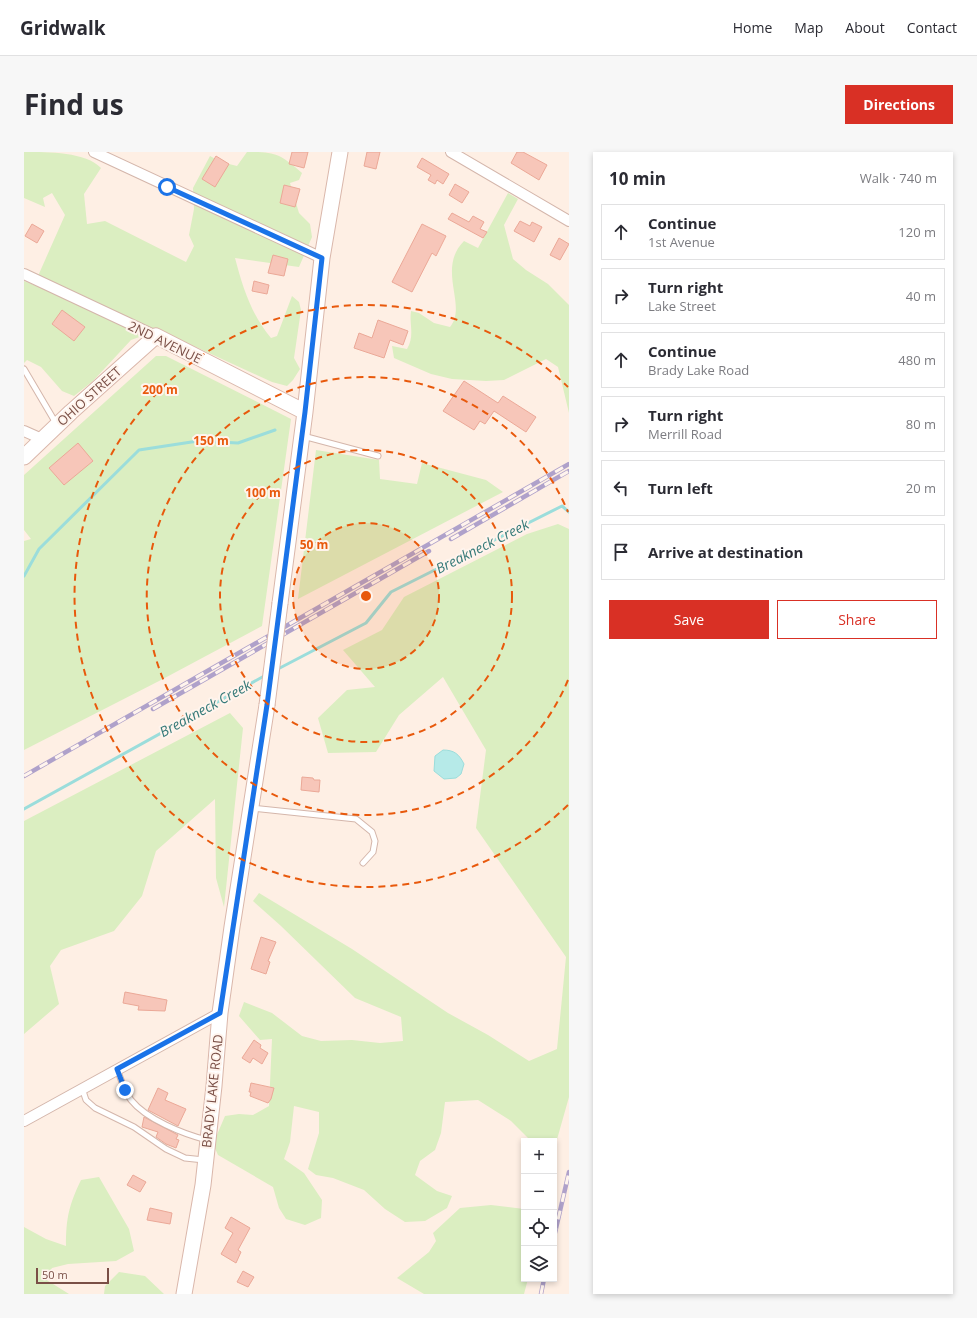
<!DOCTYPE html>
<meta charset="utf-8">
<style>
:root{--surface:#fff;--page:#f7f7f7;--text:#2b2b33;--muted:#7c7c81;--line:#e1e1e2;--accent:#d93025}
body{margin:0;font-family:"Open Sans",sans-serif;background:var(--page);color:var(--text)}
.controls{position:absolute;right:12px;bottom:12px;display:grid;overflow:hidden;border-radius:0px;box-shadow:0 2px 6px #0003}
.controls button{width:36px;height:36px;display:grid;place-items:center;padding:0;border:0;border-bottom:1px solid var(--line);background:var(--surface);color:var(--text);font:20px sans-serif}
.scale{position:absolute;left:12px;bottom:10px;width:73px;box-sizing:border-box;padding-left:4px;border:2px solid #7a4f46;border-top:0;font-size:11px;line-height:14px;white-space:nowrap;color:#7a4f46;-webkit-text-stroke:3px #fff4ed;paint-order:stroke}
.stop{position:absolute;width:12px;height:12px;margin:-9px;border:3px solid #1a73e8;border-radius:50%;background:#fff}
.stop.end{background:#1a73e8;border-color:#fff;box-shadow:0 1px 4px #0008}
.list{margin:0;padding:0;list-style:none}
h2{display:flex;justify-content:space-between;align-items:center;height:52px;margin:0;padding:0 16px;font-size:17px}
h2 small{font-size:13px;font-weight:400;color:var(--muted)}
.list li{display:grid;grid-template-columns:26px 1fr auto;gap:12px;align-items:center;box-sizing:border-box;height:56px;margin:0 8px 8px;padding:0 8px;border:1px solid var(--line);border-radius:0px}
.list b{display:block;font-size:15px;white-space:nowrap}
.list p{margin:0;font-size:13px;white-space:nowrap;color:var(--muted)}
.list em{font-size:13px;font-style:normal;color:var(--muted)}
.actions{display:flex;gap:8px;padding:12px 16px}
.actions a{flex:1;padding:9px 0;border:1px solid var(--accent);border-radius:0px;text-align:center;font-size:14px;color:var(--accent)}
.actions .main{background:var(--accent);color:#fff}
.icon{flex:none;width:22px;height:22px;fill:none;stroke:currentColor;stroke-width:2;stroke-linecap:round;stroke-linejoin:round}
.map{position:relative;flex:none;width:545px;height:1142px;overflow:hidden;border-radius:0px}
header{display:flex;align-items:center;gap:24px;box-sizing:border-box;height:56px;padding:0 20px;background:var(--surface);border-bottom:1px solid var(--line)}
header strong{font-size:19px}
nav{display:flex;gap:22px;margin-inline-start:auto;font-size:14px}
.intro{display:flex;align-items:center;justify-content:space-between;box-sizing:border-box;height:96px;padding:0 24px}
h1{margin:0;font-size:28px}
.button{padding:10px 18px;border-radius:0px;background:var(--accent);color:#fff;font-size:14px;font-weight:700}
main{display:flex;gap:24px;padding:0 24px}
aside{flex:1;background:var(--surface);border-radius:0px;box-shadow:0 2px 6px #0003}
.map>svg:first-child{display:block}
.green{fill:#dbeec1}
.water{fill:#b6eae8;stroke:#9bdddb}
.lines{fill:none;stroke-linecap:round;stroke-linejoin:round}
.stream{stroke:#9bdddb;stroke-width:3}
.building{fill:#f7c6b9;stroke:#eba897}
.lane-casing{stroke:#d4b6ab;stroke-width:7}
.street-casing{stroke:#d4b6ab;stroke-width:12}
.secondary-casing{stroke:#dab7ab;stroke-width:17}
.lane{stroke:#fff;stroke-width:5}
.street{stroke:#fff;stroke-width:10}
.secondary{stroke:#fff;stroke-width:15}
.rail-casing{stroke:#afa1ca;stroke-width:4.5}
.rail{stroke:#fff4ed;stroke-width:3;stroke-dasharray:9;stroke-linecap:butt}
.secondary-bridge-casing{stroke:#dab7ab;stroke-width:17;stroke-linecap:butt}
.secondary-bridge{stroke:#fff;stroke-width:15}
.route{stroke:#1a73e8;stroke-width:5}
.ring{fill:none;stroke:#e8590c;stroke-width:2;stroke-dasharray:7 5}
.labels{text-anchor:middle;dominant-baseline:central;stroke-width:4;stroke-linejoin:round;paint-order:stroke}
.street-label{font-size:13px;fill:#7a4f46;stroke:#fff4ed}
.water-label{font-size:14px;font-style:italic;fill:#357978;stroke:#fff4ed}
.centre{fill:#e8590c;stroke:#fff4ed;stroke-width:2}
.ring-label{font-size:12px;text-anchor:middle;font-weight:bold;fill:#e8590c;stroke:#fff4ed;stroke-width:4;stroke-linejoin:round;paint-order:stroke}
</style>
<header>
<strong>Gridwalk</strong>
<nav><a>Home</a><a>Map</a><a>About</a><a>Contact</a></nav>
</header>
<div class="intro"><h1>Find us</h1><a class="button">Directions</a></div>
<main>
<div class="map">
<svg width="545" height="1142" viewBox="0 0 545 1142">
<rect width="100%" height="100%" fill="#feefe4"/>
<!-- green -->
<path class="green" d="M0,0C25,0 62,0 77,16L60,42L63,72L81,69L162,110L170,94L165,83L170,57L169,36L186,4L197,10L213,14L223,0C252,0 256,2 278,21L275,28L266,31L275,61L286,72L288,85L275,115L211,106C219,136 227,162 247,186L253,184L268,144L275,150L277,158L270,206L276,217L269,228L263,234L248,230L135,178L107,188L69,229L50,244L38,239L17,215L3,208L0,211V129L10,133L41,63L28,41L19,46L21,55L0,46Z
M484,41L494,47L480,73L489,107L502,118L524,132L545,153V261L534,215L522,207L480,228L462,229L428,227L407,222L370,206L368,194L383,197C391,183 385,173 387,159L395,161L410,171L426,175C444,154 412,117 440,89L454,96Z
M132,204H142L267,267L238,474L137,528L0,598V389L7,387L0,378V323Z
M292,298L355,308L356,327L393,332L398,311L462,328L479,340L274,447Z
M534,372L545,377V945L530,998V989H507L487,969L454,948L421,950L417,981L411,998L396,1009L391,1023L413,1039L428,1044L423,1056L401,1069L381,1070L361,1057L340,1038L309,1026L292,1023L284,1017L295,981V960L270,954L266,990L260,1007L280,1021L298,1048L297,1066L281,1073L262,1067L255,1056L249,1035L194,1003L189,992L201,964L215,962L229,963L245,954L248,887L236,888L215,864L220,850L248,861L278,884L297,889L328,888L356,891L379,889L377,865L331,846L257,774L229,749L235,741L328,797L424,861L464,883L505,909L533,897L542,805L452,676L462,598L419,525L375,563L352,600L304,601L294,566L323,538L351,535L319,498L358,478L380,445L503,382Z
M206,561L219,576L200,755L192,726L191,647L132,699L118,744L90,779L37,798L26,814L35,852L0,882V669Z
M75,1025L105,1077L110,1099L92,1109L44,1112L28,1116L21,1127L45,1142H0V1075L22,1087L42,1094C42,1066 45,1053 57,1028Z
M467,1053L500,1057V1127H504L500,1142H400L373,1126L405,1100L412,1089L409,1081L436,1056Z
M95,1120L121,1124L140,1142H80L81,1134Z"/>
<!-- water -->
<path class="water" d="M419,598C430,598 435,602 440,612L437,622L432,626L420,627L410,619L411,604Z"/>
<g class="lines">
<!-- stream -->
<path class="stream" d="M0,424L15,397L115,298L174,289L214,291L251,278
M252,518L342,471L367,440L538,354L545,360
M0,657L242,523"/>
</g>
<!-- building -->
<path class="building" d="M268,0H284L280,16L265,12Z
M343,0H356L352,17L340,14Z
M493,0H499L523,13L515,28L487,11Z
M192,4L205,12L191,35L178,27Z
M398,6L425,22L419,32L413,28L411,32L404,28L407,23L393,15Z
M431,32L445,40L438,51L425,43Z
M260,33L276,37L271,55L256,51Z
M428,61L445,70L449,64L460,70L456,77L463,80L459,86L424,67Z
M496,69L506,74L508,70L518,75L510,90L490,79Z
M8,72L20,79L13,91L1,84Z
M398,72L422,84L412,104L408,101L388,140L368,130Z
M535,86L545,92L536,108L526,103Z
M249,103L264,107L260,124L244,121Z
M230,129L245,133L243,142L228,139Z
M38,158L61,175L50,189L28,172Z
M354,168L384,179L379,193L366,188L360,206L330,196L335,181L348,186Z
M440,229L474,251L479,244L512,265L502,280L470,259L461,272L456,269L450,278L419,259Z
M54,291L69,309L40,333L25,316Z
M278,625L289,626L290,628H296L295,640L277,638Z
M237,785L252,790L244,809L246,810L242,822L227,817Z
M101,840L143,848L141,859L114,858L115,854L99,851Z
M230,888L237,893L236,896L244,901L238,912L229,906L226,911L218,906Z
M227,931L250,936L247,947L244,951L226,944L227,940H225Z
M134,936L144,941L141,948L162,957L154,974L124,958Z
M120,965L154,983L152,987L155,988L152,996L142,992L132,985L134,980L118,975Z
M109,1023L122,1030L116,1040L103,1033Z
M126,1056L148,1061L146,1072L123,1068Z
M207,1065L226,1076L214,1098L217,1100L212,1111L197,1102L209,1081L201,1076Z
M219,1119L230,1125L224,1135L213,1130Z"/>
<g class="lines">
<!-- lane casing -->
<g class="lane-casing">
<path id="lane" d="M0,217L33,273
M279,284L354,304
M228,656L332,667L348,680L351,689L349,700L339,711
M93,917C97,927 100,939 107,948C122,967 159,982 183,988
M58,936L62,948L71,956L110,975L142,997L161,1006L180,1008"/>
</g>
<!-- street casing -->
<g class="street-casing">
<path id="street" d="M70,0L298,106
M427,0L545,69
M0,122L132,184
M0,279L18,287
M0,969L196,861"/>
</g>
<!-- secondary casing -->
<g class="secondary-casing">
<path id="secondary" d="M0,305L47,260L132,184L281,260
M256,451L281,260L298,106L316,0
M160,1142L179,1033L190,934L196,861L208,775L243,553"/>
</g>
<!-- lane -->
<use href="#lane" class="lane"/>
<!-- street -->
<use href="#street" class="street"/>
<!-- secondary -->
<use href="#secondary" class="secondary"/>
<!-- rail casing -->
<g class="rail-casing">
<path id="rail" d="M427,387L545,319
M129,557L405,399
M0,624L545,312
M530,1085L545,1020
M517,1142L520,1127"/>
</g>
<!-- rail -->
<use href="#rail" class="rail"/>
<!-- secondary-bridge casing -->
<g class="secondary-bridge-casing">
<path id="secondary-bridge" d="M243,553L256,451"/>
</g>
<!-- secondary-bridge -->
<use href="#secondary-bridge" class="secondary-bridge"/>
</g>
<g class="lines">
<!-- route -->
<path class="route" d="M101,938L93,917L196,861L243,553L281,260L298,106L143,35"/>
</g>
<!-- distance rings -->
<circle cx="342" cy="444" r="73" fill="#e8590c" fill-opacity=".12"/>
<g class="ring">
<circle cx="342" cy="444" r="73"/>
<circle cx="342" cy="444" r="146"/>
<path d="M544 528A219 219 0 1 1 544 360"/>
<path d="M544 653A291 291 0 1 1 544 235"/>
</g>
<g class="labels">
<!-- street labels -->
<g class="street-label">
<text transform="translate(141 190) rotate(26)">2ND AVENUE</text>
<text transform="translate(65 244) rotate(-42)">OHIO STREET</text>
<text transform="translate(188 939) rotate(-84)">BRADY LAKE ROAD</text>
</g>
<!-- water labels -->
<g class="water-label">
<text transform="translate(458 394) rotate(-27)">Breakneck Creek</text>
<text transform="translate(181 556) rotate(-29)">Breakneck Creek</text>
</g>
</g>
<circle cx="342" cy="444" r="6" class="centre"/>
<g class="ring-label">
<text x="136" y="242">200 m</text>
<text x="187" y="293">150 m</text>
<text x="239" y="345">100 m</text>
<text x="290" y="397">50 m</text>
</g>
</svg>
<div class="controls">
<button>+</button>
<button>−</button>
<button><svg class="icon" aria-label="locate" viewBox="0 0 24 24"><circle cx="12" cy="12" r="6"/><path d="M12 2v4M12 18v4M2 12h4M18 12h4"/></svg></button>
<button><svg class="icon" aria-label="layers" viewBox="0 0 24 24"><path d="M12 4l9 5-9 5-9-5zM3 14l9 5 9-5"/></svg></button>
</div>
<div class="scale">50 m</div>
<div class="stop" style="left:143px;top:35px"></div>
<div class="stop end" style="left:101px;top:938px"></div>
</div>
<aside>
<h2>10 min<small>Walk · 740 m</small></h2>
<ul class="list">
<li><svg class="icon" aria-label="ahead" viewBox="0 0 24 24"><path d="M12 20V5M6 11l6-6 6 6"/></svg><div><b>Continue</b><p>1st Avenue</p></div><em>120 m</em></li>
<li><svg class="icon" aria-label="right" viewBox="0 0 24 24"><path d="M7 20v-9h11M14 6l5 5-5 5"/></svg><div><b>Turn right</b><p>Lake Street</p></div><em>40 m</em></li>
<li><svg class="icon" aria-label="ahead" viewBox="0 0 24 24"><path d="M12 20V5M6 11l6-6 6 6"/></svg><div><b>Continue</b><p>Brady Lake Road</p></div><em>480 m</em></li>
<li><svg class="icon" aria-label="right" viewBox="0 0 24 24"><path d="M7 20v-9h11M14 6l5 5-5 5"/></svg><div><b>Turn right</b><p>Merrill Road</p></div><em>80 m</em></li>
<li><svg class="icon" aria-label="left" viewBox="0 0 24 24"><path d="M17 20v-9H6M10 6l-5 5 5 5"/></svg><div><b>Turn left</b></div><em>20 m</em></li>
<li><svg class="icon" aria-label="arrive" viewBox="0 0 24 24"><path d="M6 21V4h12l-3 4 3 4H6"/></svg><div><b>Arrive at destination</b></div></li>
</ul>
<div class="actions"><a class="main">Save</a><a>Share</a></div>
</aside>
</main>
